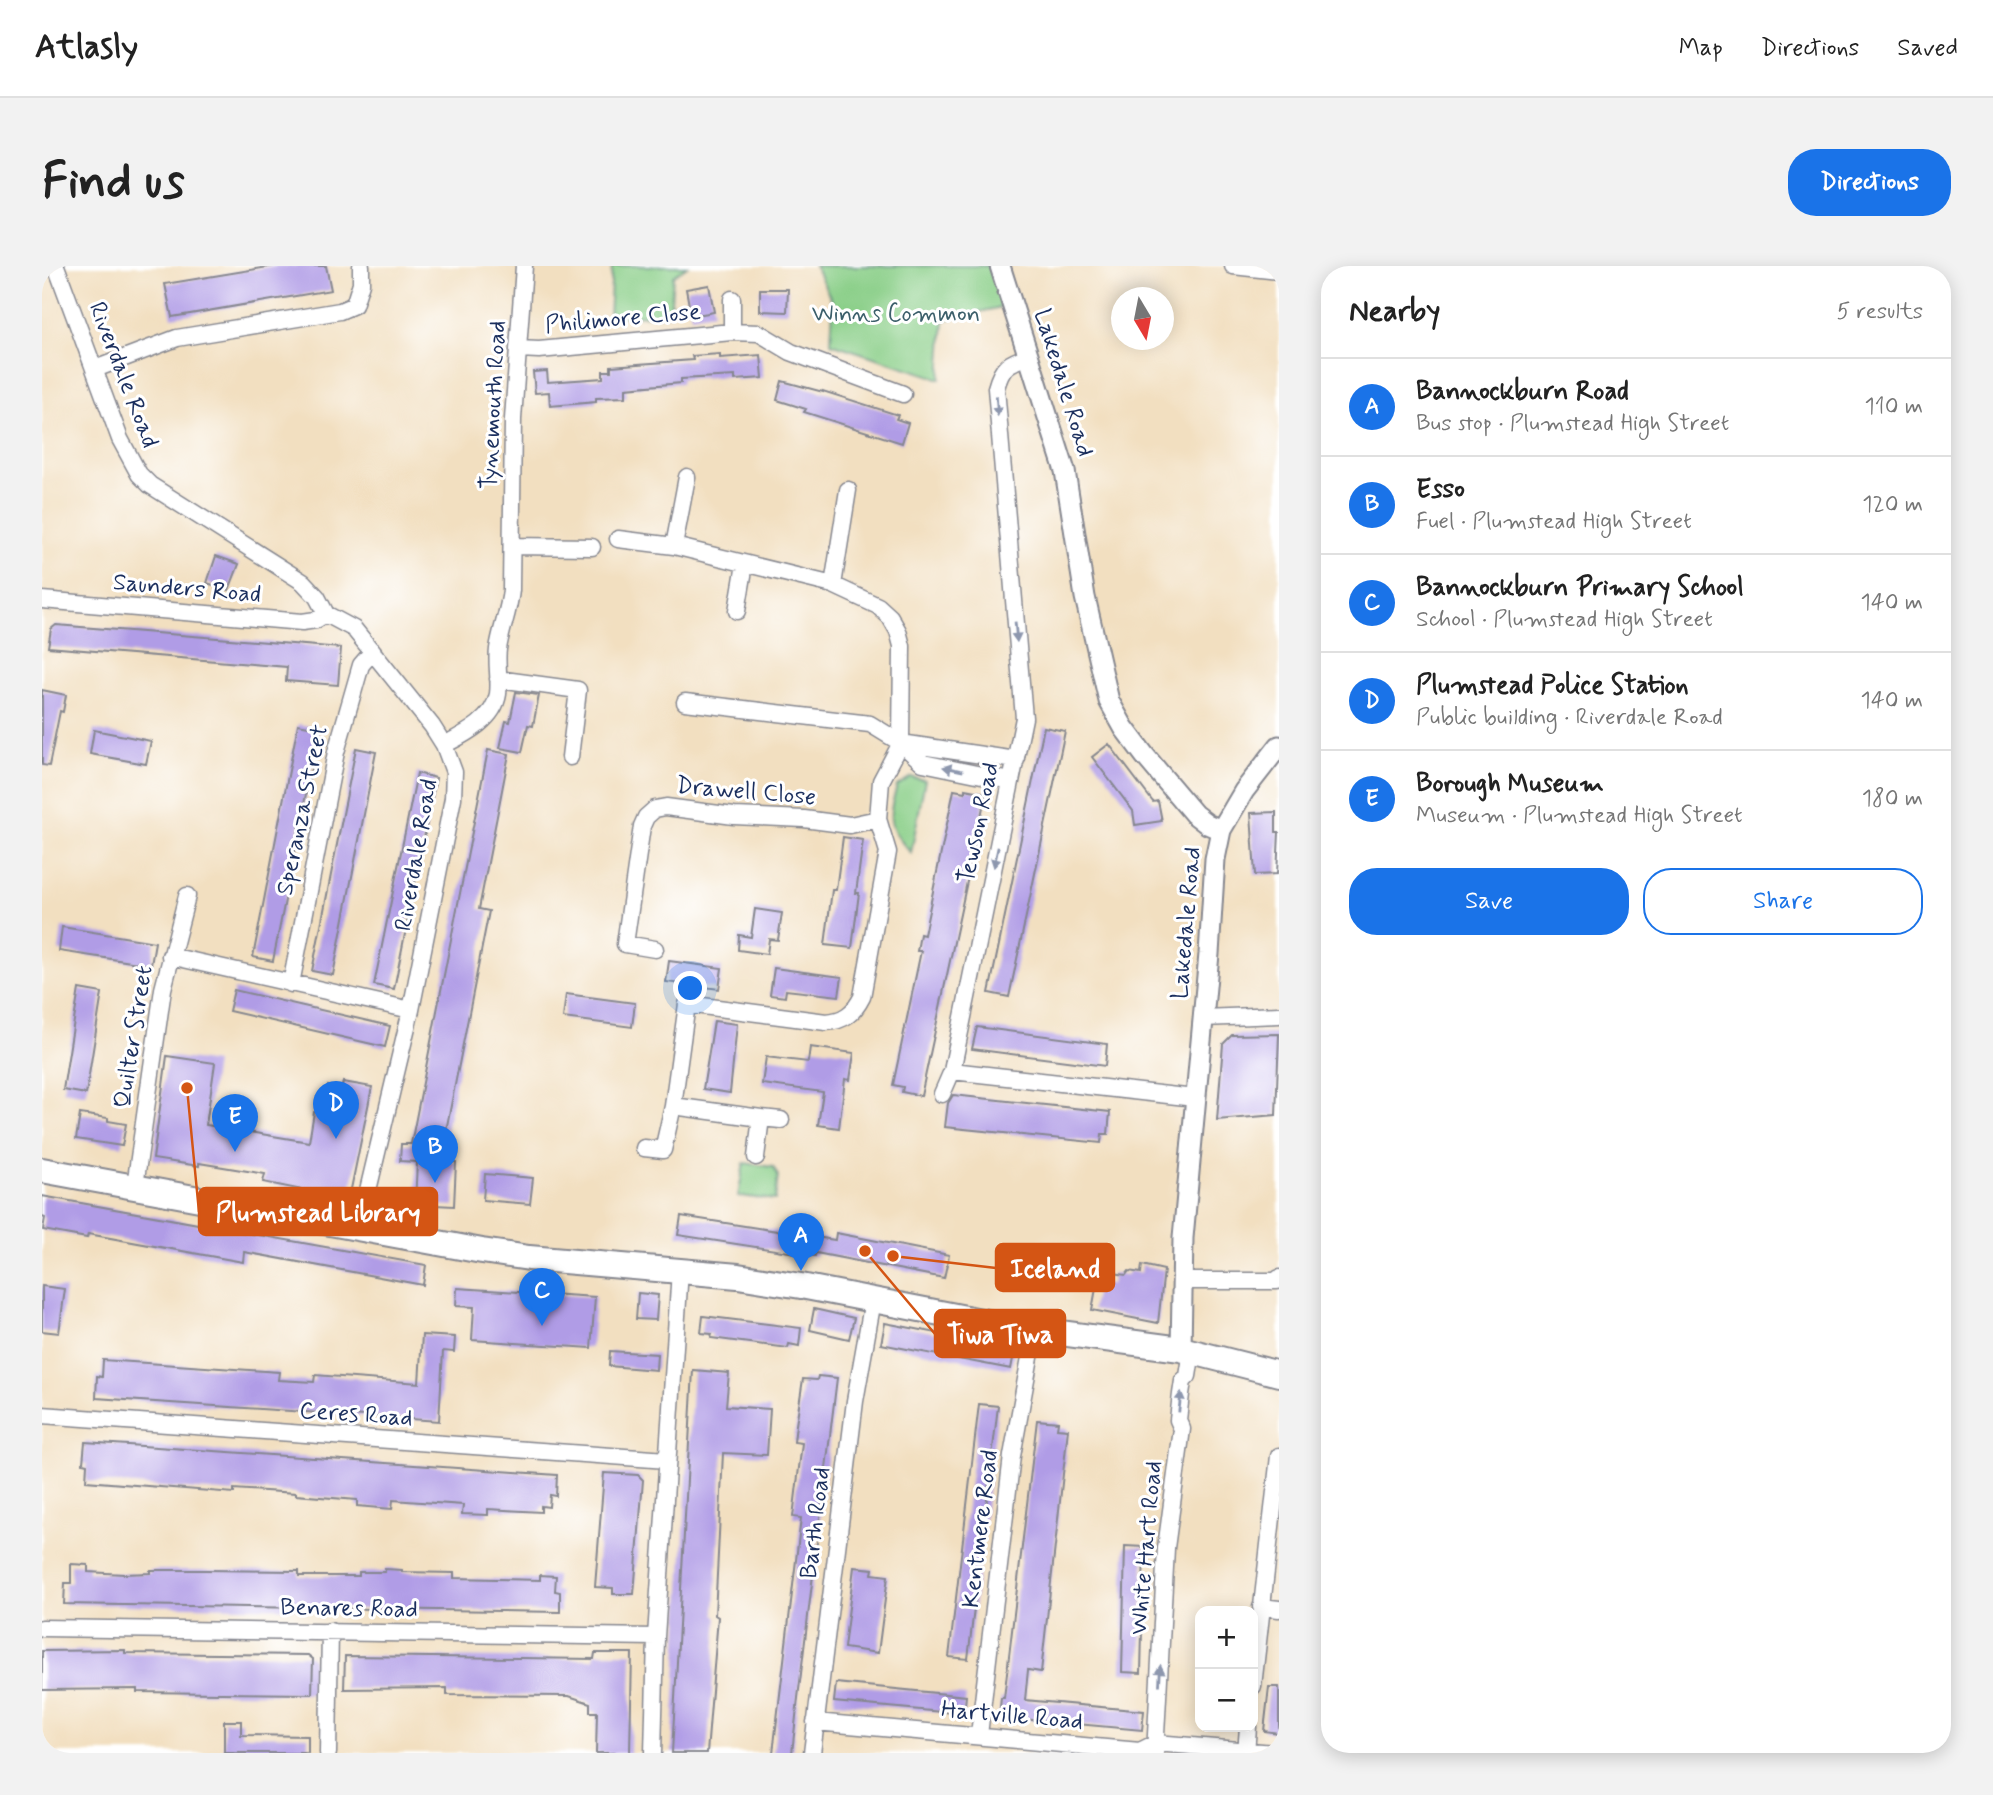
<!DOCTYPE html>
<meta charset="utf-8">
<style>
:root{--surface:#fff;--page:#f2f2f2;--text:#222;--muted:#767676;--line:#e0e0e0;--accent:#1a73e8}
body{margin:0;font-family:Mynerve,sans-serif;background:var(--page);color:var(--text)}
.controls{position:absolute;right:21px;bottom:21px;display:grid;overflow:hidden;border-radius:14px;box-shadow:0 4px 18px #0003}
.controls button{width:63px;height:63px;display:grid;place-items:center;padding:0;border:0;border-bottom:2px solid var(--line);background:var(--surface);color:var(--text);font:35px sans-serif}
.compass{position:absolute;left:1069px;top:21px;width:63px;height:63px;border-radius:50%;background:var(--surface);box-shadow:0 4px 18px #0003;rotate:170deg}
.you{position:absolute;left:649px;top:723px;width:24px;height:24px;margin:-18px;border:5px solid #fff;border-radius:50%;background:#1a73e8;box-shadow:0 0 0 10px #1a73e833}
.badge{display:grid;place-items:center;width:46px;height:46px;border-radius:50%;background:var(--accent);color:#fff;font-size:23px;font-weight:700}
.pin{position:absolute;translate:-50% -58px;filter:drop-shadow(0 2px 4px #0008)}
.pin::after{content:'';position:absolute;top:37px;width:24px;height:21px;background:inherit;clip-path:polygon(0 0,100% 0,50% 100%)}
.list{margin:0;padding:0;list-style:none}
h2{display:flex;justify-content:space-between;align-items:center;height:91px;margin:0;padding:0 28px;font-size:30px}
h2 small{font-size:23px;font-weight:400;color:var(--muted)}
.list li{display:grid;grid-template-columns:46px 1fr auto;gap:21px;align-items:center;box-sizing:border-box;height:98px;padding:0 28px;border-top:2px solid var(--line)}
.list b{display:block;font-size:26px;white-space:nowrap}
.list p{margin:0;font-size:23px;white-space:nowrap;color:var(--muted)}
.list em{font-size:23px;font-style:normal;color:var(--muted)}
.actions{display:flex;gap:14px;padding:21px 28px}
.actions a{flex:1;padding:16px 0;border:2px solid var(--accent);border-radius:28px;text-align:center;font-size:24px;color:var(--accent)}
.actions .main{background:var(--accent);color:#fff}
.map{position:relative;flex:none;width:1237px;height:1487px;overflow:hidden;border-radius:28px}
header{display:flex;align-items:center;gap:42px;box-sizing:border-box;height:98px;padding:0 35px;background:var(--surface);border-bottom:2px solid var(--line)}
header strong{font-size:33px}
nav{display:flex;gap:38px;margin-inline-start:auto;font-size:24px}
.intro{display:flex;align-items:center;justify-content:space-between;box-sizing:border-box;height:168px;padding:0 42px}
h1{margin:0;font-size:49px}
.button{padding:18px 32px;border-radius:28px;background:var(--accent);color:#fff;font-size:24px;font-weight:700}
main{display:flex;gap:42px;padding:0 42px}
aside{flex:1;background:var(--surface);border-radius:28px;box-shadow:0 4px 18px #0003}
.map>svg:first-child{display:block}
.green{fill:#8acf88;stroke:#527f73;stroke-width:2}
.building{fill:#b09ce6}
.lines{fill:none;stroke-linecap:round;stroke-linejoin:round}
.minor-casing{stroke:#86878f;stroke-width:19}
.tertiary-casing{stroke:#86878f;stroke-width:23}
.primary-casing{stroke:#86878f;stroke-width:28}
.minor{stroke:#fff;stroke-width:16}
.tertiary{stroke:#fff;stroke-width:19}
.primary{stroke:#fff;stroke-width:24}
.oneway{fill:#8d97ae}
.labels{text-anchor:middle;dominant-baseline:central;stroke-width:6;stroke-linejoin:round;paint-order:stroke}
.park-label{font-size:24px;fill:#3c5f6b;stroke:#fff}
.street-label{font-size:24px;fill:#1b2f5e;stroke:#fff}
.leader{fill:none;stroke:#d45514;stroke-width:2.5}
.callout-dot{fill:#d45514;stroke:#fff;stroke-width:2.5}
.callout{fill:#d45514;stroke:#d45514;stroke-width:2.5}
.callout-label{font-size:26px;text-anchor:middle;font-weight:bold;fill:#fff}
</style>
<header>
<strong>Atlasly</strong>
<nav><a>Map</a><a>Directions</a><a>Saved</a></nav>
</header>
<div class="intro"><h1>Find us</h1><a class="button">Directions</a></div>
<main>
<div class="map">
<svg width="1237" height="1487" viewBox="0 0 1237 1487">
<rect width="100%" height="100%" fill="#fff"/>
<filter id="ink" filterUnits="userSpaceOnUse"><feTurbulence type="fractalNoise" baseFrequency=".0143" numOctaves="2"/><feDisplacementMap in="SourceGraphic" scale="14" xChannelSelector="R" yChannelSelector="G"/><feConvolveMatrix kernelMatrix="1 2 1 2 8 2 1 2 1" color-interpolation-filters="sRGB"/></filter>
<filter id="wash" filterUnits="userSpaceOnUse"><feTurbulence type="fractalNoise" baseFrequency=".00686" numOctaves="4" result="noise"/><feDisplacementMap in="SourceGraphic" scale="28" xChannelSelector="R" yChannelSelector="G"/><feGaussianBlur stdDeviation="1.57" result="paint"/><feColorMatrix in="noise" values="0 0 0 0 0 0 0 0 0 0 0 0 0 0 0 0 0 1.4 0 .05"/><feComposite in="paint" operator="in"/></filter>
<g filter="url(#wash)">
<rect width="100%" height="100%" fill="#f2dfc0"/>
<!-- green -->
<path class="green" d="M570,0H645L631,10L628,48L567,51Z
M773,0H947L964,40L902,54L898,113L789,77L791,37Z
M869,511L883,514L869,587C845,560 845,554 855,520Z
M702,897L731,901L736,910L733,934L696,930Z"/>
<g id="blocks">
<!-- building -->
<path class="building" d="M232,0H284L289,24L130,51L123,18Z
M667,19L672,46L649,50L644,23Z
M718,23H746L745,46L718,45Z
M678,88V92L719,89L721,112L693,114V110L639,113V117L584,122V131L554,132V136L508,140L507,126L493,127L491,106L505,105L506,116L561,112V105H569V100L651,94L650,90Z
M740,115L781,126V125L856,149L854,153L866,157L860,177L762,146L764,143L735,134Z
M174,290L197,298L187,324L165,317Z
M14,359L299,382L296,419L244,415L245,401L6,381L9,363Z
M0,424L24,429L21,446L18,445L7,500L0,499Z
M474,426L497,429L491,460L486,459L480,486L458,482L464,455L468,456Z
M256,458L277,462L231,695L211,691Z
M1002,461L1023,465L967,731L947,727Z
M52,464L109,475L104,498L48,488Z
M1067,478L1111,536L1116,535L1120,555L1093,559L1091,545L1050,491Z
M314,482L334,486L291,709L270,705Z
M446,484L467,488L437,643L447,645L403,870L402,896H414L412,940L373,938L375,896L358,895L359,878H369Z
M375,507L394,512L352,723L332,719Z
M923,523L944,527L879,830L860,826L861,821L851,819L879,685H875L878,668L882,669L912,524L923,526Z
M1234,546V566H1237L1235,608L1213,609L1209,547Z
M801,571L821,574L814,627H817L810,682L783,679L790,624H794Z
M713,643L740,647L736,674L727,673L725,688L696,684L697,669L709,671Z
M20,661L113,676L109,699L17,685Z
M627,695L680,702L677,723L624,716Z
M732,702L800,711L797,730L744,724L743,731L728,729Z
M37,723L60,727L44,828L21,824Z
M192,724L348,760L343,781L187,745Z
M524,728L593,737L590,761L521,752Z
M672,755L695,758L688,827L661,823Z
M935,761L1065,778L1063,800L930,783Z
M1237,768L1234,849L1175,854L1181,778L1190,769Z
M768,781L812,787L808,814L803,813L797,862L776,859L781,826L720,818L724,791L766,796Z
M125,790L173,797L164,859L267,876L272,846L281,847L286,820L299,823L301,816L330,821L308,928L304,933L221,916L223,908L157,897V900L111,893Z
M911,829L1068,846L1066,868H1060L1059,877L903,861L906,837Z
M38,848L66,852V855L84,858L80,880L34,873Z
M443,908L491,912L488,938L441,934Z
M0,930L384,999L381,1019L202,986L201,996L46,968L45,972L1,964L3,952L0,951Z
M639,950L793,974L794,967L907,989L902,1012L774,987L773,990L636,969Z
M1100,999L1122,1004L1116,1057L1050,1044L1055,1017L1069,1019L1071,1007L1084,1009L1087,1005L1099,1007Z
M0,1020L23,1023L17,1067L0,1065Z
M415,1022L553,1031L549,1082L430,1074L432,1041L414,1040Z
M596,1027L616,1029L614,1054L594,1053Z
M772,1043L812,1052L807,1073L768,1064Z
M661,1050L759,1062L757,1080L747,1078L746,1082L669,1072L670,1068L659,1067Z
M843,1057L973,1082L969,1103L839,1078Z
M380,1069L413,1071L412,1086L401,1085L397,1155L54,1132L55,1110L60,1111L61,1094L237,1106L236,1114L272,1116L273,1109L377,1117Z
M568,1085L615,1088L614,1104L567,1100Z
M651,1104L687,1107L684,1140L728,1143L725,1189L681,1187L673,1349L676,1351L665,1487H630Z
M776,1110L795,1112L756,1432L750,1487H731L759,1252L751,1251L760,1177L752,1176L754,1159L761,1113L775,1114Z
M937,1138L956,1140L926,1393L907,1391Z
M995,1154L1016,1156L1015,1162L1026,1163L999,1406L986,1404L983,1434L1102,1445L1100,1464L957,1451L959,1432H962Z
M43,1176L515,1209L514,1230L508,1229L507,1241L499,1240V1246L446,1243V1249L420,1248L421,1239L351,1234L350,1243L315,1240V1234L254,1229V1227L192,1223V1227L44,1215L45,1198L41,1197Z
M562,1207L596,1209L601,1214L592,1328H571V1322L553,1321Z
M1083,1280L1102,1281L1099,1407L1080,1406Z
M29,1298L46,1299V1306L82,1308L108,1307V1304H163L257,1305V1310H317V1306H343V1303L360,1304V1306L412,1307V1312L498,1314V1309L514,1310L513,1325L518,1326V1346L22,1338L23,1317H29Z
M812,1301L831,1303L830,1308L846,1310L836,1387L802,1382Z
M83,1384V1387L266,1389L271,1393L270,1428L95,1426V1423L0,1424V1385Z
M553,1387H590L588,1487H554L555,1446H548V1437L527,1430L405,1429V1422L302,1423L303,1390L552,1393Z
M794,1417L924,1430L922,1448L792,1436Z
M1227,1421H1237V1467L1222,1465Z
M182,1455H199V1469L266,1470V1487H182Z"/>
</g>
</g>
<g filter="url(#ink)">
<use href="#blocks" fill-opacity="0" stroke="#86878f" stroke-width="2"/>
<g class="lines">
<!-- minor casing -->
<g class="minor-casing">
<path id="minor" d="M14,0L78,173L97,208L108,219L261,316L275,331L284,348L312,363L390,460L402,479L412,506L411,532L369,744L317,962
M1191,0L1237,5
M690,66V33
M476,83L497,84L690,66L717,67L749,86L861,128
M53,103L135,72L298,45L312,39L319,17V0
M576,273L632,280L791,319L836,340L848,351L856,365L860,380L859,477
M470,280L550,281
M632,280L645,211
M791,319L806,224
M0,334L260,356L274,354L284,348
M695,345L703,298
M456,413L536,424L528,491
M643,436L828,458L859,477L881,497L969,515
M859,477L974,494
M402,479C423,468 452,454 456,428C458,413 454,398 456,383C459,363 467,345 469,324L471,153L482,0
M613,683L583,678L600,560L604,551L613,543L624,541L692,550L762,553L808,559L836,553
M128,690L369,744
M249,718L294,486L319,399L331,385
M1161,752L1237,749
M910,805L1153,832
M900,828L910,805L982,452L954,122C960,100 966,97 987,90
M631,840L719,852L714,891
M719,852L739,854
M602,882L621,884L631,840L645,738L784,756C802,755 812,747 820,731L846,586L836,553L839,515L859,477
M93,920L121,723L145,630
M1141,1015H1235L1237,1012
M0,1149L625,1194
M1219,1341L1237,1343
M0,1362L614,1371
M1211,1420L1237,1190
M773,1456L1098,1485L1114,1477L1232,1487
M937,1469L970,1190L993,1064
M286,1487L288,1365
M611,1487L614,1371L638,1004
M770,1487L813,1135L831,1034
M1113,1487L1124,1282L1140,1163L1136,1154L1139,1128L1141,1115L1146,1110L1150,1085
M1204,1487L1206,1461"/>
</g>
<!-- tertiary casing -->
<g class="tertiary-casing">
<path id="tertiary" d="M958,0L1023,205L1043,331L1067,435L1082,462L1103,490L1152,548L1165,558L1179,564L1173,593L1167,688L1141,972L1139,1083
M1179,564L1202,525L1237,480"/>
</g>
<!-- primary casing -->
<g class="primary-casing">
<path id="primary" d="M0,904L440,985L487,992L696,1010L759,1020L965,1060L1139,1083L1237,1108"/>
</g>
<!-- minor -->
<use href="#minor" class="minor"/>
<!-- tertiary -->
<use href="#tertiary" class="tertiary"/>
<!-- primary -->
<use href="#primary" class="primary"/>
</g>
<!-- one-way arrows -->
<defs><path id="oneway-solid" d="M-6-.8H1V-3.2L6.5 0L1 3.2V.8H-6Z" transform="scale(1.75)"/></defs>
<g class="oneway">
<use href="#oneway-solid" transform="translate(955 140) rotate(86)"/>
<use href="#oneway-solid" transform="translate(974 366) rotate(85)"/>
<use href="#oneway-solid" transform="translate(911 503) rotate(-169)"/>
<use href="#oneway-solid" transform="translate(954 591) rotate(102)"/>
<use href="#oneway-solid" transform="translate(1138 1136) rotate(-83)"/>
<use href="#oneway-solid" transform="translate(1118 1409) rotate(-87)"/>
</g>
</g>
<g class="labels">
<!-- park labels -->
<g class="park-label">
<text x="854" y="48">Winns Common</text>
</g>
<!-- street labels -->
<g class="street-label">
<text transform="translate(581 53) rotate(-5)">Philimore Close</text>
<text transform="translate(81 109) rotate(69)">Riverdale Road</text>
<text transform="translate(1021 117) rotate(73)">Lakedale Road</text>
<text transform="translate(452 139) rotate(-87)">Tynemouth Road</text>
<text transform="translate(145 323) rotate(5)">Saunders Road</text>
<text transform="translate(704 526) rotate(5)">Drawell Close</text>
<text transform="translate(261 544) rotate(-78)">Speranza Street</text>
<text transform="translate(937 557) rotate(-78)">Tewson Road</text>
<text transform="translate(375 589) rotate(-80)">Riverdale Road</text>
<text transform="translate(1145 657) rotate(-85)">Lakedale Road</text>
<text transform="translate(92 771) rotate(-81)">Quilter Street</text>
<text transform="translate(314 1149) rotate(4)">Ceres Road</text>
<text transform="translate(774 1257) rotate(-83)">Barth Road</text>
<text transform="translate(939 1263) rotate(-83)">Kentmere Road</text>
<text transform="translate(1105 1282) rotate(-85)">White Hart Road</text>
<text transform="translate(307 1343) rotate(1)">Benares Road</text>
<text transform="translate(970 1450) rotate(5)">Hartville Road</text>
</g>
</g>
<!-- callouts -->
<path class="leader" d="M145 822L157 946M851 990L954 1002M823 985L893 1068"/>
<g class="callout-dot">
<circle cx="145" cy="822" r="7"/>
<circle cx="851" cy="990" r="7"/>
<circle cx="823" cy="985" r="7"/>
</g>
<g class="callout">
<rect x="157" y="922" width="238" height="47" rx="7"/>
<rect x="954" y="978" width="118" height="47" rx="7"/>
<rect x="893" y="1044" width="130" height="47" rx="7"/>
</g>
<g class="callout-label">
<text x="276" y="955">Plumstead Library</text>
<text x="1013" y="1011">Iceland</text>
<text x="958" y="1077">Tiwa Tiwa</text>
</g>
</svg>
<div class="controls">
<button>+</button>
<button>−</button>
</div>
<svg class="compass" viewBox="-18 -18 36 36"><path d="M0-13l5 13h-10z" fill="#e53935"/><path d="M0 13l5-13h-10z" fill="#767676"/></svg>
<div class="you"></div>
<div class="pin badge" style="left:759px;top:1005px">A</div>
<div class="pin badge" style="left:393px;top:917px">B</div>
<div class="pin badge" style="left:500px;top:1060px">C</div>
<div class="pin badge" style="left:294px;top:873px">D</div>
<div class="pin badge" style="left:193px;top:886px">E</div>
</div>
<aside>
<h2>Nearby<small>5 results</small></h2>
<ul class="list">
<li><span class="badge">A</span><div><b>Bannockburn Road</b><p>Bus stop · Plumstead High Street</p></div><em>110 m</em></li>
<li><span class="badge">B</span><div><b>Esso</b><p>Fuel · Plumstead High Street</p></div><em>120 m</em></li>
<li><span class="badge">C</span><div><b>Bannockburn Primary School</b><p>School · Plumstead High Street</p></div><em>140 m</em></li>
<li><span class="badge">D</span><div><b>Plumstead Police Station</b><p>Public building · Riverdale Road</p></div><em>140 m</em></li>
<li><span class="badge">E</span><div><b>Borough Museum</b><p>Museum · Plumstead High Street</p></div><em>180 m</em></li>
</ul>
<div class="actions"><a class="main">Save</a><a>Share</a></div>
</aside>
</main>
